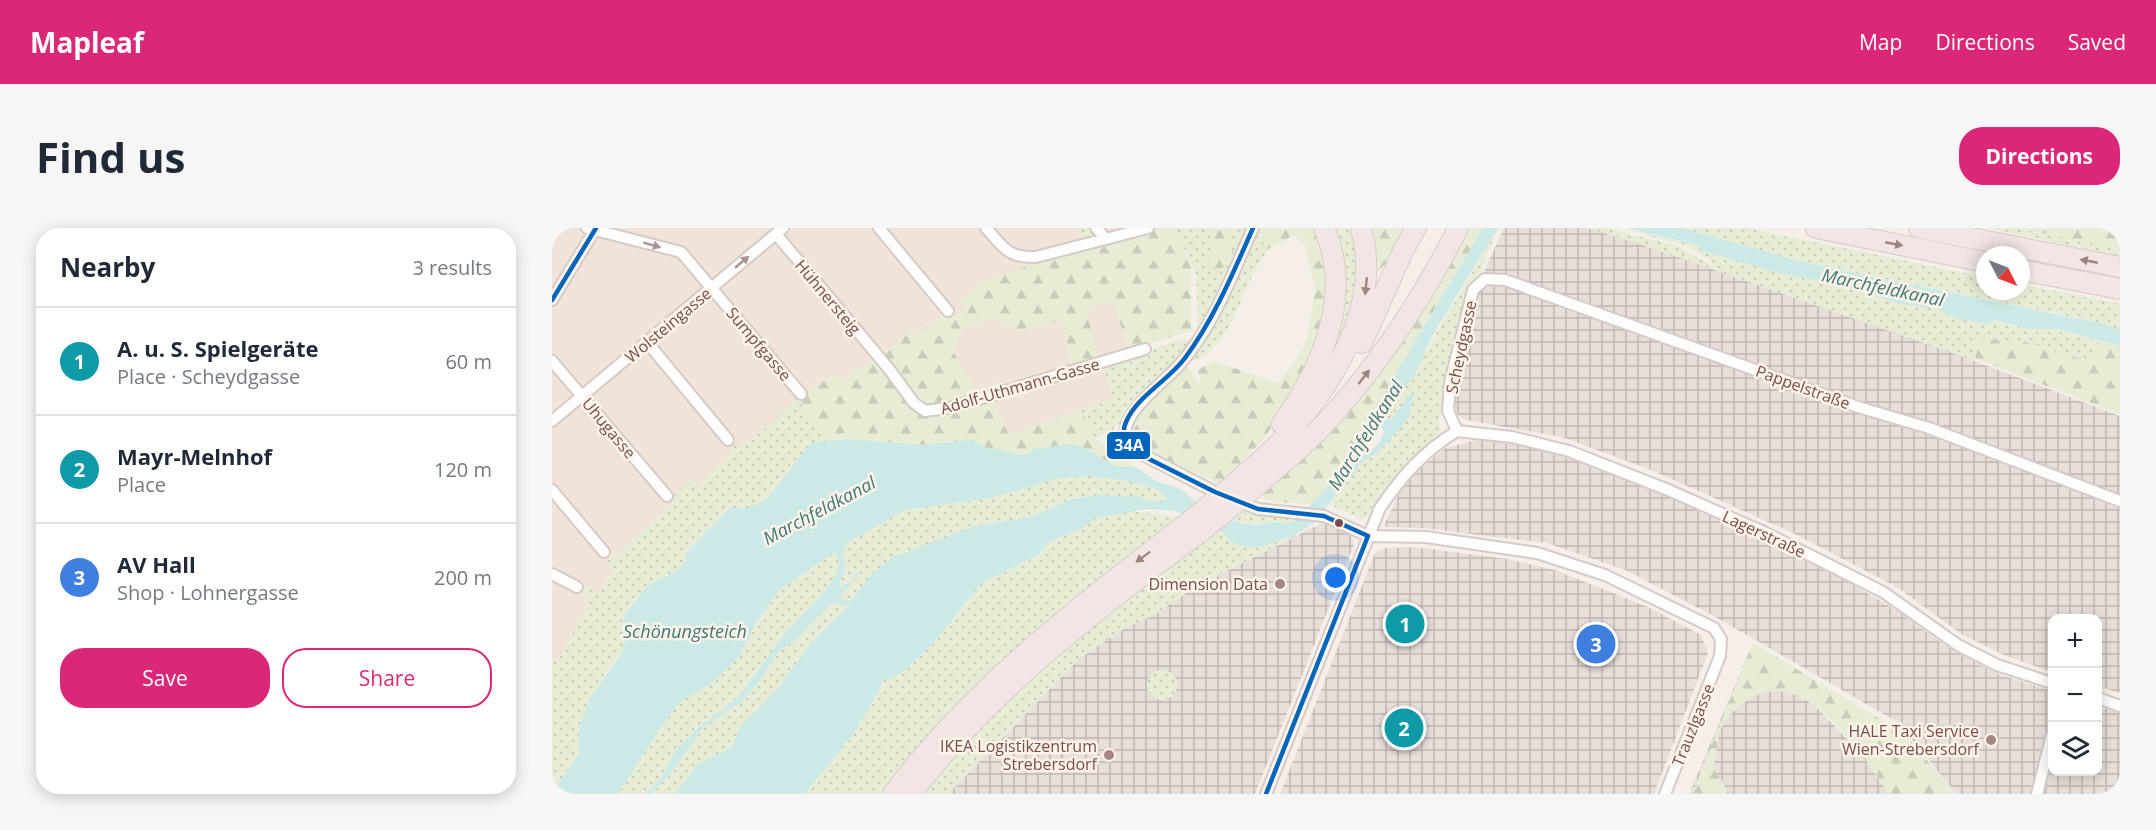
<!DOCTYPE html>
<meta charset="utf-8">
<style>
:root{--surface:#fff;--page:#f6f6f7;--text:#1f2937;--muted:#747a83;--line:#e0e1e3;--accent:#db2777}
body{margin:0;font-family:"Open Sans",sans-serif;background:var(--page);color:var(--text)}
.controls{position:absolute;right:18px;bottom:18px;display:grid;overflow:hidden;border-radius:12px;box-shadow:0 3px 15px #0003}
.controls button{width:54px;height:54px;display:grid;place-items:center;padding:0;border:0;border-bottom:2px solid var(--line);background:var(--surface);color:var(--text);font:30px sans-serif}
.compass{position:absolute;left:1424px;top:18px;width:54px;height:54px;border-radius:50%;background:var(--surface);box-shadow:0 3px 15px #0003;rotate:132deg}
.you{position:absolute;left:784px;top:350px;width:21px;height:21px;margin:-15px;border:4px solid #fff;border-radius:50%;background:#1a73e8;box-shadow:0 0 0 9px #1a73e833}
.badge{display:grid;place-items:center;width:39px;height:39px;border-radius:50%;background:var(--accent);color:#fff;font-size:20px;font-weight:700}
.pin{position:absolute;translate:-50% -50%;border:3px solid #fff;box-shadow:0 2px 6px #0006}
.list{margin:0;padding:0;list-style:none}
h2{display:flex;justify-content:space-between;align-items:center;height:78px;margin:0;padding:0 24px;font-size:26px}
h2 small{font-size:20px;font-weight:400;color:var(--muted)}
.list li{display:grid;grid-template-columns:39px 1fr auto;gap:18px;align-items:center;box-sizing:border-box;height:108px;padding:0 24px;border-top:2px solid var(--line)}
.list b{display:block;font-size:22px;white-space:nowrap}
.list p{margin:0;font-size:20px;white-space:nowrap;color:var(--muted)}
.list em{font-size:20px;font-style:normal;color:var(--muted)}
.actions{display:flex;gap:12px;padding:18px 24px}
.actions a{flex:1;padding:14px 0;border:2px solid var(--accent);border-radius:24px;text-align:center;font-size:21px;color:var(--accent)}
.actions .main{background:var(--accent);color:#fff}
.icon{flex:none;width:33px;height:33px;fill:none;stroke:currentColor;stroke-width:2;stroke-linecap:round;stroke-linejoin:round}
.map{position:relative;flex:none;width:1568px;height:566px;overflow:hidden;border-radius:24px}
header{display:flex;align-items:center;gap:36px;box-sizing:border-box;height:84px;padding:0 30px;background:var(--accent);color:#fff}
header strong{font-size:28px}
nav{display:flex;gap:33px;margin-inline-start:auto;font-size:21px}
.intro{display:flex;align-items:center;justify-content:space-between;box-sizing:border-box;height:144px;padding:0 36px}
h1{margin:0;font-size:42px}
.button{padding:15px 27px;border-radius:24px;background:var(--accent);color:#fff;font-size:21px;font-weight:700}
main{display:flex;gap:36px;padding:0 36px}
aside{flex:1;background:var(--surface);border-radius:24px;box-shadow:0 3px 15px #0003}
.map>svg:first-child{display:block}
.residential{fill:#f2e3d9}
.industrial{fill:url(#industrial-grid)}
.grass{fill:url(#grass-dots)}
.forest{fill:url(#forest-firs)}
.water{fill:#cbe9e6;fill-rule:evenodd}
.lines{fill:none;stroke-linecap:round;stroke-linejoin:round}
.street-casing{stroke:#d5cbc6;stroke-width:14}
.highway-casing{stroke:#d8ccc8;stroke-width:22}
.street{stroke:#fefdfc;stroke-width:10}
.highway{stroke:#f1e6e4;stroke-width:20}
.highway-bridge-casing{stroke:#d8ccc8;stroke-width:22;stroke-linecap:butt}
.highway-bridge{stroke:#f1e6e4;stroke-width:20}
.bus-1-casing{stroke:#fff3ea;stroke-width:9}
.bus-1{stroke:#0065bd;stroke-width:4.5}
.oneway{fill:#a0847f}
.oneway2{fill:#ac9591}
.bus-dot{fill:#755049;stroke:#fff3ea;stroke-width:2}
.poi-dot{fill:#a28881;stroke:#fff3ea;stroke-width:2}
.labels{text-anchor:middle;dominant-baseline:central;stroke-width:5;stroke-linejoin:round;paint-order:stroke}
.street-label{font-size:16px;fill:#755049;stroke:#fff3ea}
.poi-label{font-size:16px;fill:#755049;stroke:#fff3ea;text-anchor:end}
.water-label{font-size:18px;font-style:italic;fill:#3c7a78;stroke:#fff3ea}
.line-badge{stroke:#fff3ea;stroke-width:2}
.badge-label{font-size:16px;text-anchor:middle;font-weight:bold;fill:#fff}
</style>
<header>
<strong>Mapleaf</strong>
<nav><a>Map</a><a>Directions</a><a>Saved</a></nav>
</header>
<div class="intro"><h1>Find us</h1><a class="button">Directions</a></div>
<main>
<aside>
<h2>Nearby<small>3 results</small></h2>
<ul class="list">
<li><span class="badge" style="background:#0f9aa8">1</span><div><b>A. u. S. Spielgeräte</b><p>Place · Scheydgasse</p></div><em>60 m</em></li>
<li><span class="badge" style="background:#0f9aa8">2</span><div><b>Mayr-Melnhof</b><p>Place</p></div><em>120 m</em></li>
<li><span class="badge" style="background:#3f7fe0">3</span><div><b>AV Hall</b><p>Shop · Lohnergasse</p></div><em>200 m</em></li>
</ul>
<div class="actions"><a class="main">Save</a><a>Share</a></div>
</aside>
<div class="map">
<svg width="1568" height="566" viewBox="0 0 1568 566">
<defs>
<pattern id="industrial-grid" width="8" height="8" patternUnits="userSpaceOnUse" patternTransform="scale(1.5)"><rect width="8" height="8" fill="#e9dfda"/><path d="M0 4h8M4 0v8" fill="none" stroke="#c1b7b3"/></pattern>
<pattern id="grass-dots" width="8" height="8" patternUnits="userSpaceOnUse" patternTransform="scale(1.5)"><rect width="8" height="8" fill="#e7ecd4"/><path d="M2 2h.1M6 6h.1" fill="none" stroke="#caccb8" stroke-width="1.8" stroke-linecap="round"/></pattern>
<pattern id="forest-firs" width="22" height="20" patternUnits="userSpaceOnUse" patternTransform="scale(1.5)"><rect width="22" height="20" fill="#e7ecd4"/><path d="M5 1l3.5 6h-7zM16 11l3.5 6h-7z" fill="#caccb8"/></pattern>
</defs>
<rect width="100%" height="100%" fill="#f6efe9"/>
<!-- residential -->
<path class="residential" d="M0,0H613L548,19L407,73L414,82L403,90L399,84L365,106L361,103L290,154L283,146L245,170L218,197L187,220L180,211L182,224L146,258L121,269L116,264L111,268L118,277L62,330L50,327L62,340L47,365L30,358L41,371L5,433L0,434Z
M562,73L576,122L560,171L457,207L440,171L427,168L401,123L411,100L441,90L469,104L509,92L520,138L546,129L533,79Z"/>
<!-- industrial -->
<path class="industrial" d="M952,0H1036L1091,17L1375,115L1568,188V465L1546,458V391H1500V444L1452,427L1409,406L1345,359L1241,305L1099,242L1010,209L914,192L906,187L901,178L924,71L935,37Z
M924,212L974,218L1051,241L1111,265L1289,350L1344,382L1388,414L1428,437L1449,447L1500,463V544H1546V478L1568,485V566H1404L1347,495L1160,387L1073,342L995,315L869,300L834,299L833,295L848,264L868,240L894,220Z
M770,295L797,303L802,316L703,566H396L528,430L573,400L602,387L645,358Z
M863,319L955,331L1003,342L1096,379L1149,407L1156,425L1102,566H728L823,325L833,320Z
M1201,415L1306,522L1337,566H1137Z"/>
<!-- grass -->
<path class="grass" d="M529,0H540L542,3L534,11L521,15L529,6L527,3Z
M623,0H696L651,98L646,99L644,46Z
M778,0H801C814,58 797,91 775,143Z
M946,0L909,91L894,155L887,192L888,204L882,214L849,243L819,286L809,291L778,277L792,254L803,246L808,235L826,225L832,217L856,168L839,193L832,188L835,182L877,118Z
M1036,0H1054L1125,18L1161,38L1159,33L1135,18L1067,0L1145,17L1154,24L1231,46L1277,54L1349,76L1389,81L1476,101H1502L1546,113L1535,133L1474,114L1421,110L1423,133L1091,17Z
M1129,0H1193L1433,49V63H1469V56L1568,76V101L1512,87L1255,35Z
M1435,0H1465L1568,20V28Z
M704,6L717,21C691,50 680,125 639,133L638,130Z
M633,110L637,113L635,121L561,202L543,210L529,182L560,171L551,136Z
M245,170L275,215H259L213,274L196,280H178L134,324V333L126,342L95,358L72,388L71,423L53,445L27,499V526L5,557V566H0V434L5,433L40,371L27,364L30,357L47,365L62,341L50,326L55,322L62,330L118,277L111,268L116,263L121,269L140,251L146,257L181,224L174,214L179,210L187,220L218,197Z
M537,248C557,251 604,253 615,271C607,275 595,274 588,269L548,267L520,271L479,289L423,298L321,345L298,375L287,370L307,346L306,343L299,353L286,360L293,341L291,323L295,315L353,282L438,270L507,250Z
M580,283L630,290L332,566H252L290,521L292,514L298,512C304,501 331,460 331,452L356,440L386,410L429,355L485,329L499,313L529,301L544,290Z
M688,284L745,292L734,296L686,295L680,290Z
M763,298L645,358L602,387L573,400L528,430L396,566H367L447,475L561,379C582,377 590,358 603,345C621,329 644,315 664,301L674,305L678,313C710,324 733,312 763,298Z
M283,324L287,333L284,347L273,363L235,403L186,469L146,500L124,522L108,552L92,566H66L109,499L129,473L160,455L187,429L203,397L227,362Z
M279,375L296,377L259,415L224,463L188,499L180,519L146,536L123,566H99L115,550L152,499L188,475L208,452L226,424L244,412Z
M595 457a15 15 0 1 1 30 0a15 15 0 1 1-30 0Z"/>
<!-- forest -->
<path class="forest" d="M613,0H623L639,36V103L576,122L562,73L534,80L546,129L521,138L509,92L469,104L441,90L411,100L401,123L427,168L440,170L457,207L529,182L543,210L584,239H565L533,220L483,221L471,227L432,219L421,212L371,217L292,211L275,215L245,170L283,146L290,153L361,103L365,106L393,85L398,83L403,90L414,82L407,74L430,54L466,41Z
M661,0H677L674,9L683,27L681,31H673V39C663,43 659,38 655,29L664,6Z
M706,0H764L774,28L777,78L759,131L713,210L667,256L601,225L580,210L584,186L628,142L637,140L646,156L649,152L645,142L662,133L725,155L740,139L755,113L763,63L753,17L742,7L717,21L704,6Z
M817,0H857L838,36L832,37L826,45Z
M914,0H931L778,256L760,276L727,274L705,269L768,209Z
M1465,0H1568V20L1469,1Z
M1420,110L1474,114L1535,133L1546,113L1568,118V186L1424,131Z
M1201,415L1353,506L1403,566H1337C1311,529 1254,437 1199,470C1188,477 1176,486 1170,499C1164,512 1166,525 1161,539L1178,566H1140Z"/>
<!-- water -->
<path class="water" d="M931,0H946L880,108L863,146L832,187L839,193L856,168L862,164L856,191L826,225L808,235L803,246L792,254L765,293L741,308L711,318L695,319L677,313L673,305L623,283L594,281L544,290L529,301L499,313L485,328L429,355L386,410L356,440L339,451L331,452C331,459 304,501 298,512L292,514L290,521L252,566H123L146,536L180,519L188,499L224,463L259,415L296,378L279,375L244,412L226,424L208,452L188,475L152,499L115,550L99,566H92L108,552L124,522L146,500L186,469L235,403L273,363L284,347L287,333L283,324L227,362L203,397L187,429L160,455L129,473L109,499L66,566H5V557L27,526V499L38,470L71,423L72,388L95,358L126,342L134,333V325L178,280H196L213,273L259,215L292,211L371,217L421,212L432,219L471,227L483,221L518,216L533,220L565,239H584L604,253L629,261L642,273L686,295L705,297L722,294L734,296L745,292L778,256ZM828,196L832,204L827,215L814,227L812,225L813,214ZM537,248C557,251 604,253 615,271C607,275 595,274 588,269L548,267L520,271L479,289L423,298L341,329L321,345L298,374L287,370L307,346V342L299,353L287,360L293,341L291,323L295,315L353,282L438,270L507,250Z
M1074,0H1129L1255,35L1552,96L1568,101V118L1504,101H1476L1443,92L1435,96L1411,92L1394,87L1389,81L1349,76L1277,54L1231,46L1154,24L1145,17Z"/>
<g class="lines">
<!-- street casing -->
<g class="street-casing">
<path id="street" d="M35,0L129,24L249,166
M327,0L396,83
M434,0C452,20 456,30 484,29L596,0
M544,0L554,11
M701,0C681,45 662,97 629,135C611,157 560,188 576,219L663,264L706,281L772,288L816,308L874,309L985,325L1053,347L1162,400L1169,411L1168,428L1113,566
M224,6L337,141L362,175L373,183L397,180L593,121
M0,72L44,0
M95,114L176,212
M0,133L115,268
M0,193L231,0
M905,203L896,183L898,155L921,62L933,51L953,52L1306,179L1377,200L1568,273
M905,203L960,209L1017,223L1114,261L1214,305L1331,364L1406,417L1445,437L1500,455
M0,262L52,324
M0,346L25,359
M1546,470L1568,478
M714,566L828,280C850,248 872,223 905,203
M1485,566L1500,507"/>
</g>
<!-- highway casing -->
<g class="highway-casing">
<path id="highway" d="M1264,0L1433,34
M1367,0L1568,39
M1469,42L1568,61
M810,115L851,23L864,0
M730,196C770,139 802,68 772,0
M680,258C698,241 718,226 734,208C784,153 830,75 809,0
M696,265C719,245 743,226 765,204C822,144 869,74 906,0
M341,566C423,456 530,377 637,294
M359,566C440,459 546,381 652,301"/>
</g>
<!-- street -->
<use href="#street" class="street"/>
<!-- highway -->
<use href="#highway" class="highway"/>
<!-- highway-bridge casing -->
<g class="highway-bridge-casing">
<path id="highway-bridge" d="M637,294L680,258
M652,301L696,265"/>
</g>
<!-- highway-bridge -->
<use href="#highway-bridge" class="highway-bridge"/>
<!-- bus-1 casing -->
<g class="bus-1-casing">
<path id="bus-1" d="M701,0C681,45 662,91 633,130C616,153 585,168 574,194C569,205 573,215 581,223L663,264L706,281L772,288L816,308
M0,72L44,0
M714,566L816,308"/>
</g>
<!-- bus-1 -->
<use href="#bus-1" class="bus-1"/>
</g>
<!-- one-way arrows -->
<defs><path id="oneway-solid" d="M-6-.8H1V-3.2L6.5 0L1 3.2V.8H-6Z" transform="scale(1.5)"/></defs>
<g class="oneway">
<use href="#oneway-solid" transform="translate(1342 16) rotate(11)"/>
<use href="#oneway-solid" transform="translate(1537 33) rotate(-169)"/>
<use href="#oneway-solid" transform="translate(814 58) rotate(96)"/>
<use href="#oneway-solid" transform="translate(812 149) rotate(-52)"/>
<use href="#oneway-solid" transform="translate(591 329) rotate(143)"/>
</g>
<g class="oneway2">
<use href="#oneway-solid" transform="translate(100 17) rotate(15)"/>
<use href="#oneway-solid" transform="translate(190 34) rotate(-40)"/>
</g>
<!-- markers -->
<circle class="bus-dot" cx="787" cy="295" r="5"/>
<g class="poi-dot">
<circle cx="728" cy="356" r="6"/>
<circle cx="1439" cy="512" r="6"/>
<circle cx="557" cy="527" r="6"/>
</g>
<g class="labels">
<!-- street labels -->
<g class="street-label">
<text transform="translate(276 69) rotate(50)">Hühnersteig</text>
<text transform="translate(116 97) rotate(-40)">Wolsteingasse</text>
<text transform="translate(207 116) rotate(50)">Sumpfgasse</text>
<text transform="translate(909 119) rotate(-78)">Scheydgasse</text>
<text transform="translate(468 158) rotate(-16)">Adolf-Uthmann-Gasse</text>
<text transform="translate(1251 159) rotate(20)">Pappelstraße</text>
<text transform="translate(57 200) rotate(50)">Uhugasse</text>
<text transform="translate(1212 306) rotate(25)">Lagerstraße</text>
<text transform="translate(1141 497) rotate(-68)">Trauzlgasse</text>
</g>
<!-- poi labels -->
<g class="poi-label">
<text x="716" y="356">Dimension Data</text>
<text x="1427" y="503">HALE Taxi Service<tspan x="1427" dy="18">Wien-Strebersdorf</tspan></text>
<text x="545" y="518">IKEA Logistikzentrum<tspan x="545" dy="18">Strebersdorf</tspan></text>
</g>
<!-- water labels -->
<g class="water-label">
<text transform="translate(1331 59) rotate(12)">Marchfeldkanal</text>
<text transform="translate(813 207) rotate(-58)">Marchfeldkanal</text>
<text transform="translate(267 282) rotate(-28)">Marchfeldkanal</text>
<text x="133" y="403">Schönungsteich</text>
</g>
</g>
<rect class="line-badge" x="554" y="203" width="45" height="29" rx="6" fill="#0065bd"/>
<g class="badge-label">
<text x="577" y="223">34A</text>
</g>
</svg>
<div class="controls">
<button>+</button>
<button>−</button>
<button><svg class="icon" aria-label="layers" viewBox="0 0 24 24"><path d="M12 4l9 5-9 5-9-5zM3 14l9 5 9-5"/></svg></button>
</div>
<svg class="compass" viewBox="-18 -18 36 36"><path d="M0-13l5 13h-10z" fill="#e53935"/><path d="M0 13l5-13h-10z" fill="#747a83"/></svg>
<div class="you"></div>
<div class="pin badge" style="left:853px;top:396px;background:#0f9aa8">1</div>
<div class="pin badge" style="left:852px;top:500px;background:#0f9aa8">2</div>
<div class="pin badge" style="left:1044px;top:416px;background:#3f7fe0">3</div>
</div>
</main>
